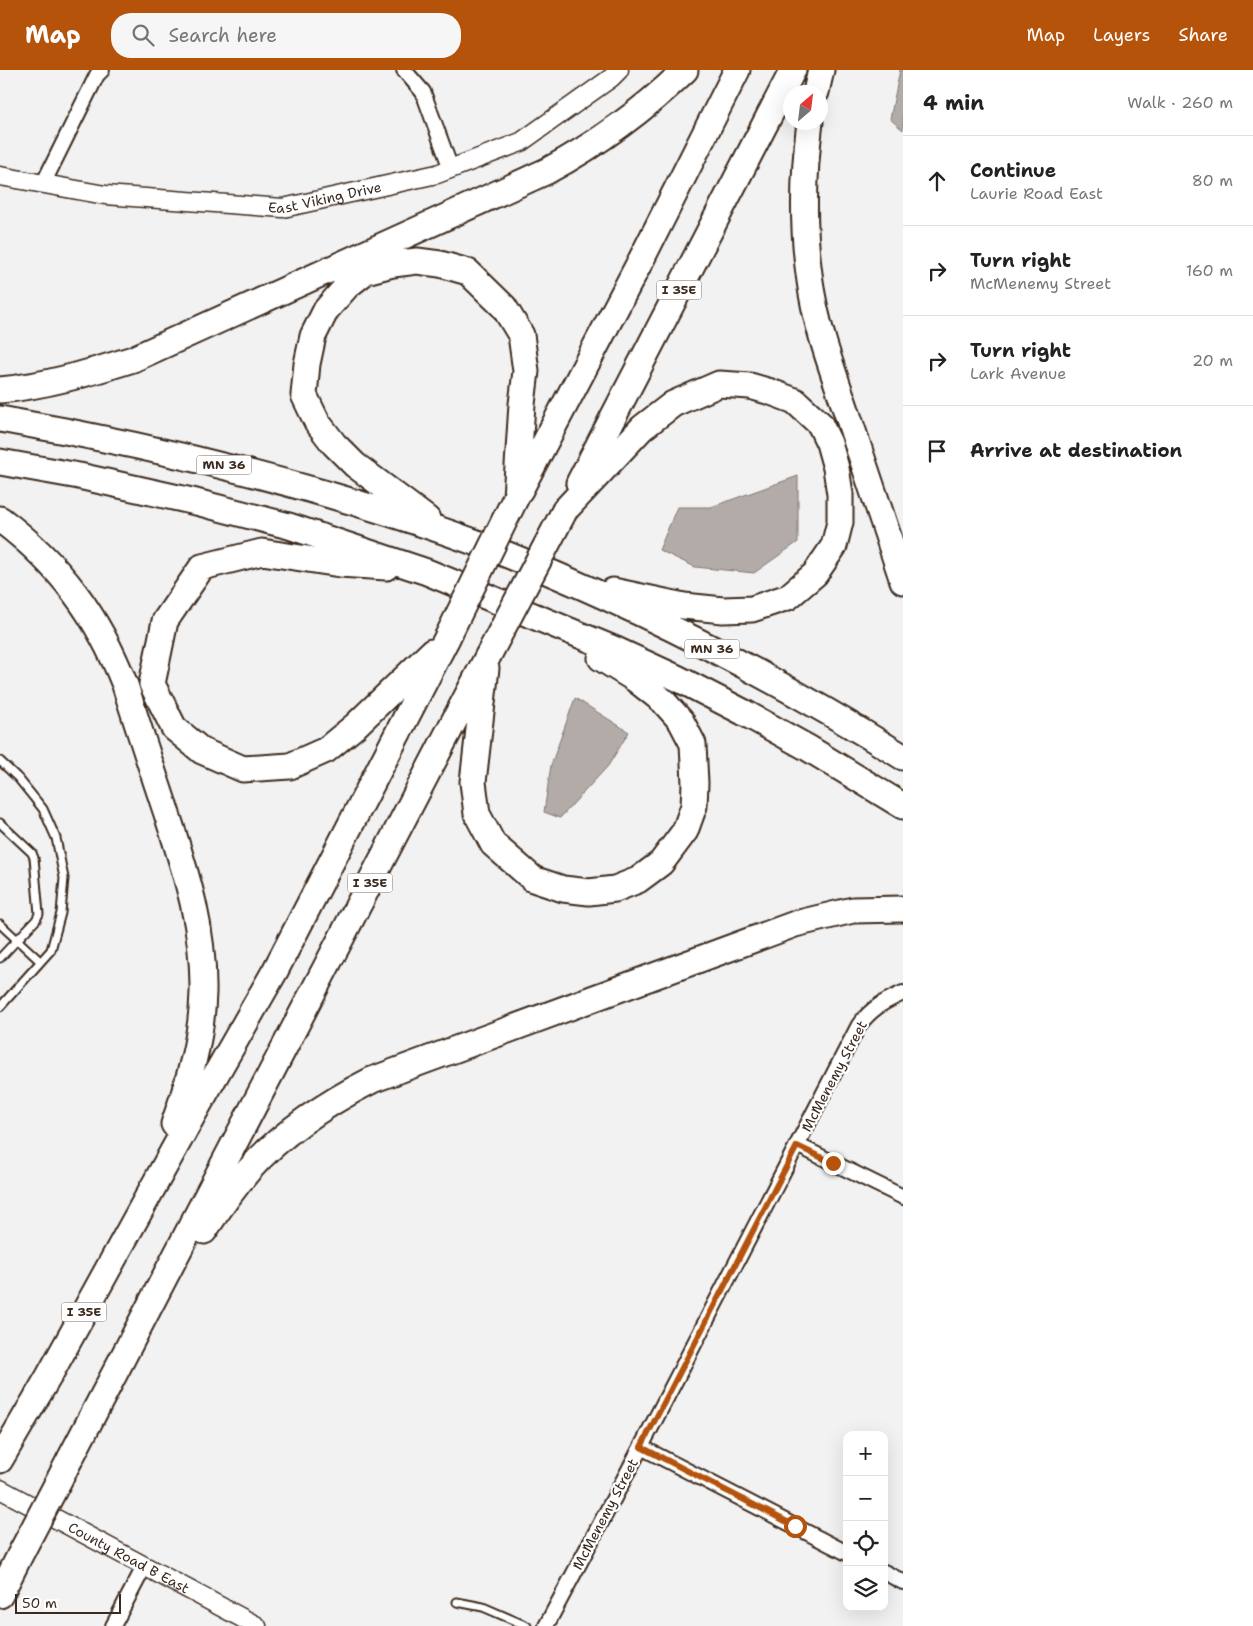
<!DOCTYPE html>
<meta charset="utf-8">
<style>
:root{--surface:#fff;--page:#f6f6f6;--text:#222;--muted:#767676;--line:#e0e0e0;--accent:#b45309}
body{margin:0;font-family:"Shantell Sans",sans-serif;background:var(--page);color:var(--text)}
.controls{position:absolute;right:15px;bottom:15px;display:grid;overflow:hidden;border-radius:10px;box-shadow:0 5px 20px #0002}
.controls button{width:45px;height:45px;display:grid;place-items:center;padding:0;border:0;border-bottom:1px solid var(--line);background:var(--surface);color:var(--text);font:25px sans-serif}
.compass{position:absolute;left:783px;top:15px;width:45px;height:45px;border-radius:50%;background:var(--surface);box-shadow:0 5px 20px #0002;rotate:28deg}
.scale{position:absolute;left:15px;bottom:12px;width:106px;box-sizing:border-box;padding-left:5px;border:2px solid #3b2a1e;border-top:0;font-size:14px;line-height:18px;white-space:nowrap;color:#3b2a1e;-webkit-text-stroke:4px #fff;paint-order:stroke}
.stop{position:absolute;width:15px;height:15px;margin:-11px;border:4px solid #b45309;border-radius:50%;background:#fff}
.stop.end{background:#b45309;border-color:#fff;box-shadow:0 1px 5px #0008}
.list{margin:0;padding:0;list-style:none}
h2{display:flex;justify-content:space-between;align-items:center;height:65px;margin:0;padding:0 20px;font-size:21px}
h2 small{font-size:16px;font-weight:400;color:var(--muted)}
.list li{display:grid;grid-template-columns:32px 1fr auto;gap:15px;align-items:center;box-sizing:border-box;height:90px;padding:0 20px;border-top:1px solid var(--line)}
.list b{display:block;font-size:19px;white-space:nowrap}
.list p{margin:0;font-size:16px;white-space:nowrap;color:var(--muted)}
.list em{font-size:16px;font-style:normal;color:var(--muted)}
.icon{flex:none;width:28px;height:28px;fill:none;stroke:currentColor;stroke-width:2;stroke-linecap:round;stroke-linejoin:round}
.map{position:relative;flex:none;width:903px;height:1556px;overflow:hidden}
header{display:flex;align-items:center;gap:30px;box-sizing:border-box;height:70px;padding:0 25px;background:var(--accent);color:#fff}
header strong{font-size:24px}
nav{display:flex;gap:28px;margin-inline-start:auto;font-size:18px}
.search{width:350px;height:45px;background:var(--page);display:flex;align-items:center;gap:12px;box-sizing:border-box;padding:0 18px;border-radius:20px;color:var(--muted);font-size:19px}
main{display:flex}
aside{flex:1;background:var(--surface)}
.map>svg:first-child{display:block}
.water{fill:#b2aba7;stroke:#827770}
.lines{fill:none;stroke-linecap:round;stroke-linejoin:round}
.service-casing{stroke:#3b2a1e;stroke-width:11}
.minor-casing{stroke:#3b2a1e;stroke-width:18}
.tertiary-casing{stroke:#3b2a1e;stroke-width:21}
.motorway-casing{stroke:#3b2a1e;stroke-width:29}
.service{stroke:#fff;stroke-width:7}
.minor{stroke:#fff;stroke-width:14}
.tertiary{stroke:#fff;stroke-width:18}
.motorway{stroke:#fff;stroke-width:25}
.motorway-bridge-casing{stroke:#3b2a1e;stroke-width:29;stroke-linecap:butt}
.motorway-bridge{stroke:#fff;stroke-width:25}
.route{stroke:#b45309;stroke-width:6}
.labels{text-anchor:middle;dominant-baseline:central;stroke-width:4.5;stroke-linejoin:round;paint-order:stroke}
.shield{fill:#fff;stroke:#766a62;stroke-width:1}
.shield-label{font-size:12px;font-weight:bold;fill:#3b2a1e}
.street-label{font-size:14px;fill:#3b2a1e;stroke:#fff}
</style>
<header>
<strong>Map</strong>
<div class="search"><svg class="icon" aria-label="search" viewBox="0 0 24 24"><circle cx="10" cy="10" r="6"/><path d="M15 15l6 6"/></svg>Search here</div>
<nav><a>Map</a><a>Layers</a><a>Share</a></nav>
</header>
<main>
<div class="map">
<svg width="903" height="1556" viewBox="0 0 903 1556">
<rect width="100%" height="100%" fill="#f3f2f2"/>
<filter id="ink" filterUnits="userSpaceOnUse"><feTurbulence type="fractalNoise" baseFrequency=".02" numOctaves="2"/><feDisplacementMap in="SourceGraphic" scale="10" xChannelSelector="R" yChannelSelector="G"/><feConvolveMatrix kernelMatrix="1 2 1 2 8 2 1 2 1" color-interpolation-filters="sRGB"/></filter>
<g filter="url(#ink)">
<!-- water -->
<path class="water" d="M900,0H903V60L890,49Z
M798,406V472L754,503L695,497L659,480L677,437H711Z
M575,628L629,662L608,696L560,748L544,742L551,695Z"/>
<g class="lines">
<!-- service casing -->
<g class="service-casing">
<path id="service" d="M0,691L18,708L43,739L56,768L64,808L61,843L51,880L0,937
M0,753L32,783L34,788L39,844L36,850L0,888
M0,854L40,891
M457,1532L483,1537L527,1556"/>
</g>
<!-- minor casing -->
<g class="minor-casing">
<path id="minor" d="M404,0L423,22L451,99
M43,114L97,5L102,0
M797,1075L903,1127
M641,1377L847,1483
M884,1502L903,1512
M113,1556L144,1497
M546,1556L641,1377L859,955C872,938 883,932 903,923"/>
</g>
<!-- tertiary casing -->
<g class="tertiary-casing">
<g id="tertiary">
<path id="s1" d="M0,106L105,125L283,138L437,104L521,72L611,8L619,0"/>
<path id="s2" d="M0,1419L257,1556"/>
</g>
</g>
<!-- motorway casing -->
<g class="motorway-casing">
<path id="motorway" d="M816,22L821,0
M810,52C803,106 802,158 810,211C816,257 833,301 848,346C866,401 885,456 903,511
M0,320C45,316 89,303 133,289L547,101C597,74 644,40 685,0
M0,349C109,368 216,392 323,423C385,441 448,461 508,485C645,540 777,609 903,687
M0,392L79,406L196,432L289,456L427,502L616,580L677,608L743,642L808,678L903,736
M579,413L793,0
M520,420L640,192L737,0
M565,440L642,358L673,334L719,314L750,316L771,322L795,331L820,354L829,373L836,398L840,424V452L834,476L815,504L788,527L752,539L723,540L684,536L613,521
M0,449C60,494 98,546 125,615C138,657 152,699 166,741C186,803 204,856 203,922C202,968 189,1011 174,1054
M427,449L355,395L334,374L317,352L304,325L307,294L313,266L326,240L347,216L366,201L393,194L417,191L440,194L468,202L504,237L521,265L526,301L522,334L516,427
M386,497L340,494L262,482L202,497L165,551L152,614L174,658L202,681L243,699L290,696L326,680L355,656L432,582
M486,598L473,712L477,744L493,774L533,809L563,819L589,822L615,819L638,810L661,793L685,761L694,736L695,713L693,674L681,651L663,631L635,609L601,588
M204,1161C218,1140 233,1119 249,1100C283,1061 327,1033 372,1010L795,854L853,840L903,839
M70,1389L488,586
M0,1390L49,1306L195,1041L275,901L447,568
M0,1525L22,1481"/>
</g>
<!-- service -->
<use href="#service" class="service"/>
<!-- minor -->
<use href="#minor" class="minor"/>
<!-- tertiary -->
<use href="#tertiary" class="tertiary"/>
<!-- motorway -->
<use href="#motorway" class="motorway"/>
<!-- motorway-bridge casing -->
<g class="motorway-bridge-casing">
<path id="motorway-bridge" d="M447,568L516,427
M488,586L565,440
M22,1481L70,1389"/>
</g>
<!-- motorway-bridge -->
<use href="#motorway-bridge" class="motorway-bridge"/>
</g>
</g>
<g class="lines" filter="url(#ink)">
<!-- route -->
<path class="route" d="M795,1456L641,1377L797,1076L833,1093"/>
</g>
<g class="labels">
<!-- shield labels -->
<g class="shield">
<rect x="656.5" y="210.5" width="45" height="19" rx="4"/>
<rect x="196.5" y="385.5" width="55" height="19" rx="4"/>
<rect x="684.5" y="569.5" width="55" height="19" rx="4"/>
<rect x="347.5" y="803.5" width="45" height="19" rx="4"/>
<rect x="61.5" y="1232.5" width="45" height="19" rx="4"/>
</g>
<g class="shield-label">
<text x="679" y="220">I 35E</text>
<text x="224" y="395">MN 36</text>
<text x="712" y="579">MN 36</text>
<text x="370" y="813">I 35E</text>
<text x="84" y="1242">I 35E</text>
</g>
<!-- street labels -->
<g class="street-label">
<text stroke="none"><textPath href="#s1" startOffset="328">East Viking Drive</textPath></text>
<text transform="translate(834 1006) rotate(-62)">McMenemy Street</text>
<text transform="translate(605 1444) rotate(-62)">McMenemy Street</text>
<text stroke="none"><textPath href="#s2" startOffset="146">County Road B East</textPath></text>
</g>
</g>
</svg>
<div class="controls">
<button>+</button>
<button>−</button>
<button><svg class="icon" aria-label="locate" viewBox="0 0 24 24"><circle cx="12" cy="12" r="6"/><path d="M12 2v4M12 18v4M2 12h4M18 12h4"/></svg></button>
<button><svg class="icon" aria-label="layers" viewBox="0 0 24 24"><path d="M12 4l9 5-9 5-9-5zM3 14l9 5 9-5"/></svg></button>
</div>
<svg class="compass" viewBox="-18 -18 36 36"><path d="M0-13l5 13h-10z" fill="#e53935"/><path d="M0 13l5-13h-10z" fill="#767676"/></svg>
<div class="scale">50 m</div>
<div class="stop" style="left:795px;top:1456px"></div>
<div class="stop end" style="left:833px;top:1093px"></div>
</div>
<aside>
<h2>4 min<small>Walk · 260 m</small></h2>
<ul class="list">
<li><svg class="icon" aria-label="ahead" viewBox="0 0 24 24"><path d="M12 20V5M6 11l6-6 6 6"/></svg><div><b>Continue</b><p>Laurie Road East</p></div><em>80 m</em></li>
<li><svg class="icon" aria-label="right" viewBox="0 0 24 24"><path d="M7 20v-9h11M14 6l5 5-5 5"/></svg><div><b>Turn right</b><p>McMenemy Street</p></div><em>160 m</em></li>
<li><svg class="icon" aria-label="right" viewBox="0 0 24 24"><path d="M7 20v-9h11M14 6l5 5-5 5"/></svg><div><b>Turn right</b><p>Lark Avenue</p></div><em>20 m</em></li>
<li><svg class="icon" aria-label="arrive" viewBox="0 0 24 24"><path d="M6 21V4h12l-3 4 3 4H6"/></svg><div><b>Arrive at destination</b></div></li>
</ul>
</aside>
</main>
